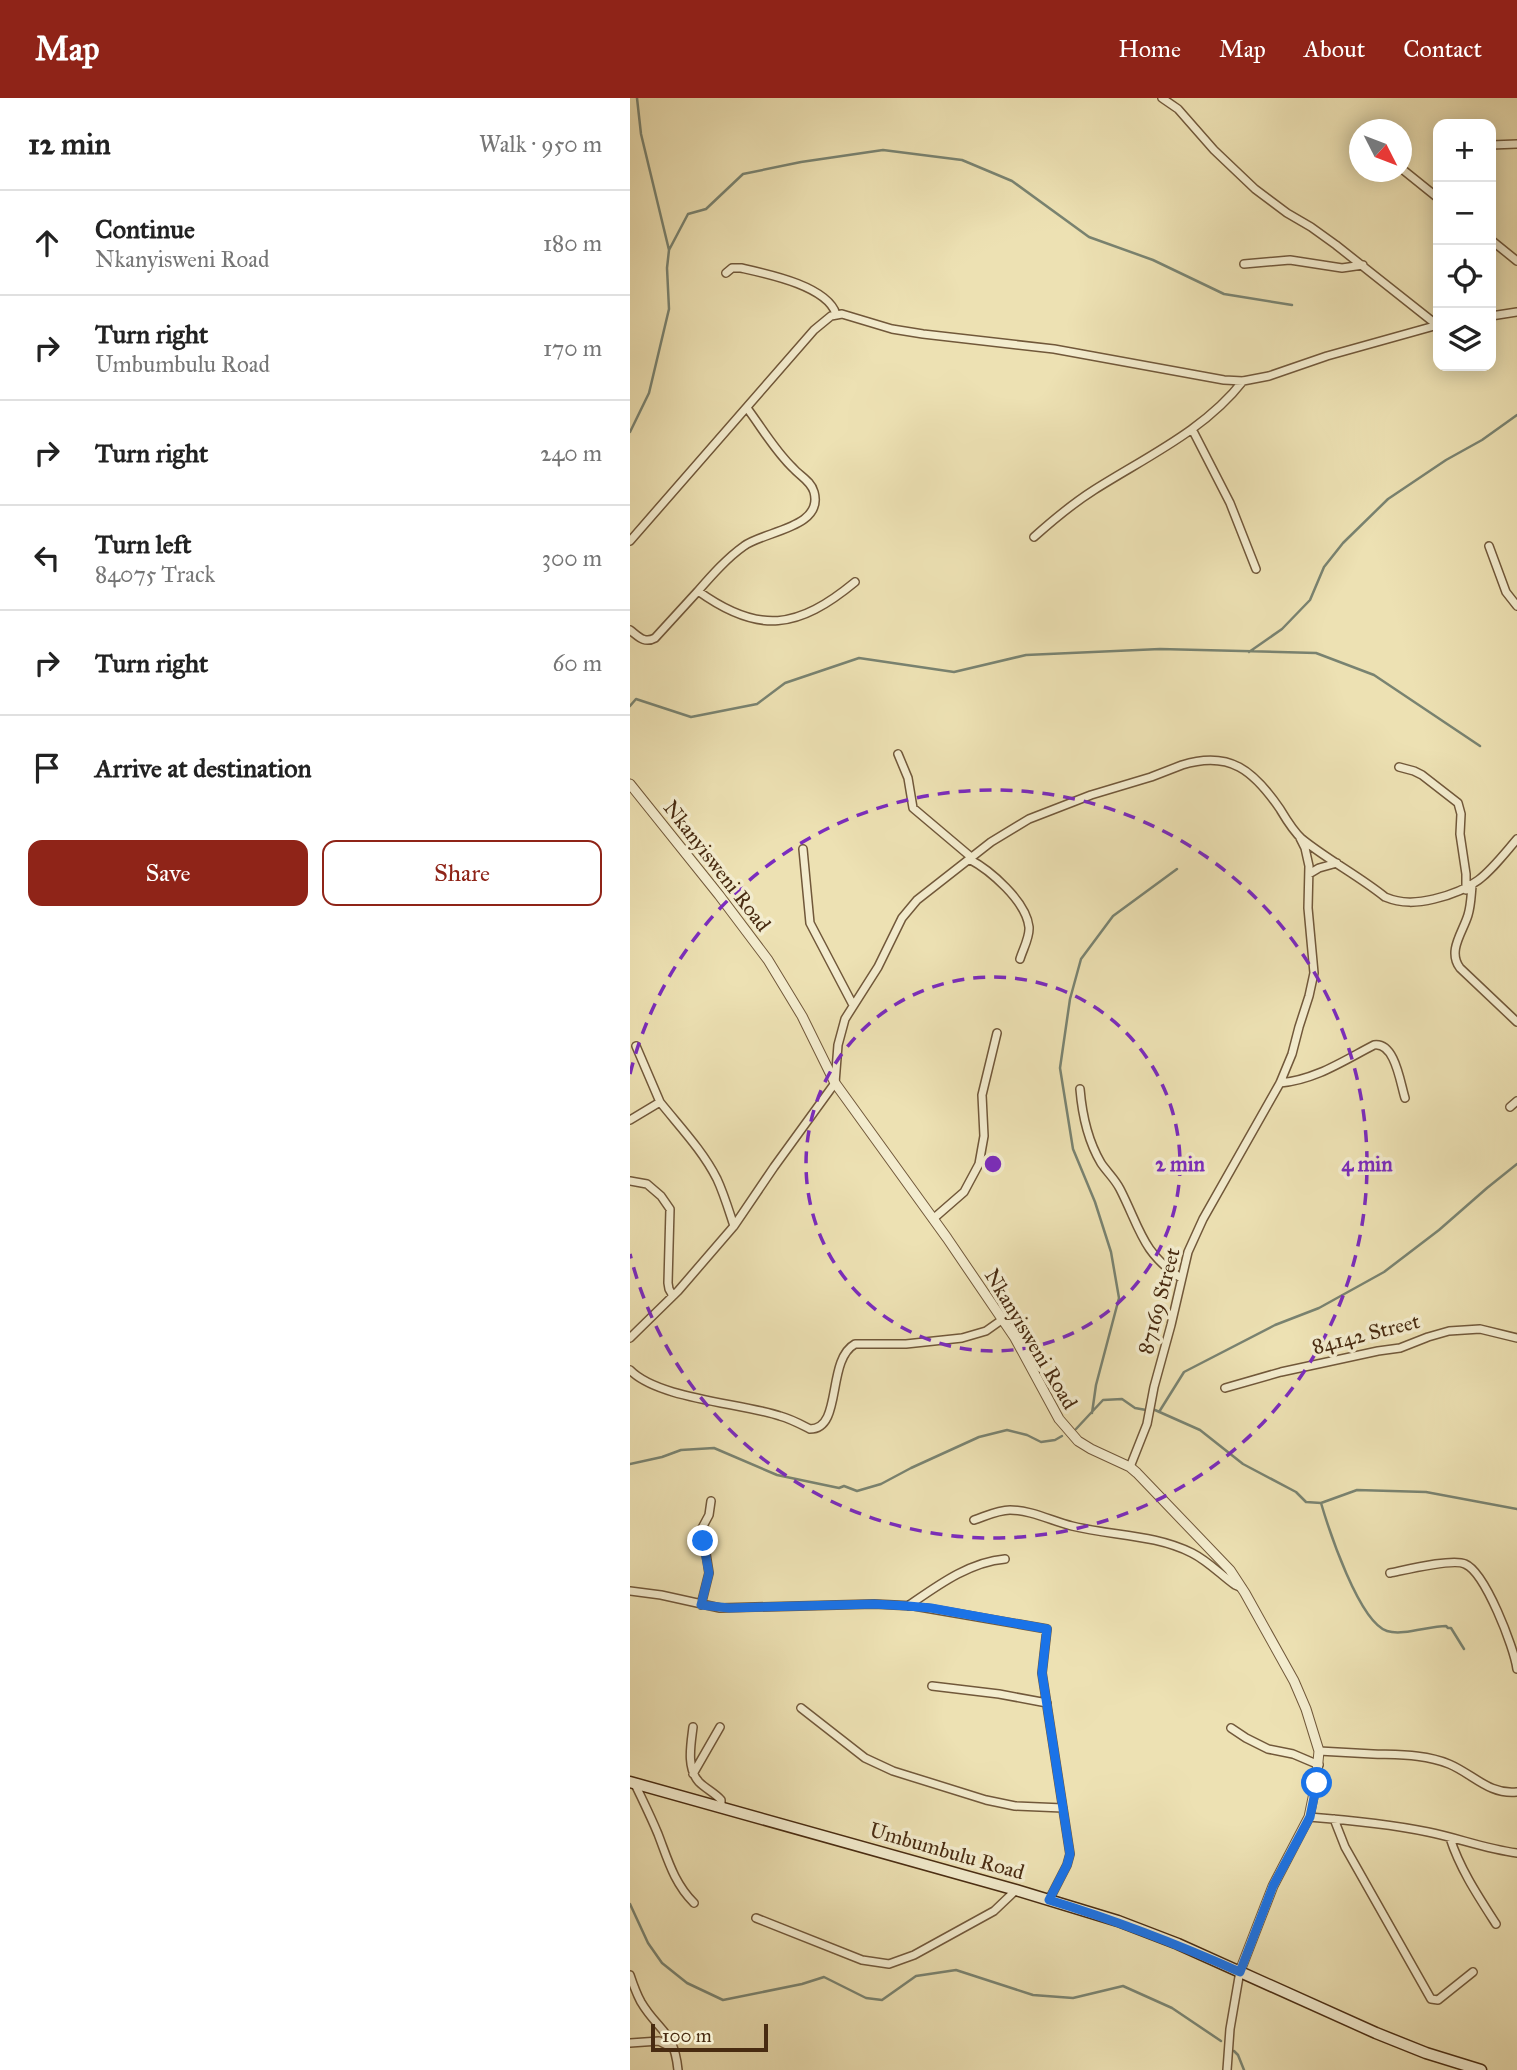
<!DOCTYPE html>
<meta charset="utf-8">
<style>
:root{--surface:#fff;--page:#f2f2f2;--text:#222;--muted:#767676;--line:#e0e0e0;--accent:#8f2418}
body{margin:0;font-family:"IM FELL Great Primer",serif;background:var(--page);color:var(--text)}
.controls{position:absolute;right:21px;top:21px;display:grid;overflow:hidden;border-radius:14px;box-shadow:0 4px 18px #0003}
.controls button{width:63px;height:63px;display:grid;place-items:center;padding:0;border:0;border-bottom:2px solid var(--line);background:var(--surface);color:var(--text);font:35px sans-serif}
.compass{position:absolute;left:719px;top:21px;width:63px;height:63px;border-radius:50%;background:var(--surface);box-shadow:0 4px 18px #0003;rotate:132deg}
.scale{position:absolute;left:21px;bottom:18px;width:117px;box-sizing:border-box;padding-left:7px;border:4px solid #482b11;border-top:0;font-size:19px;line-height:24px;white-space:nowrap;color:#482b11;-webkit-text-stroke:5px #f3ecce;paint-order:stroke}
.stop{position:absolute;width:21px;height:21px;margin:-16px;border:5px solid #1a73e8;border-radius:50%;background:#fff}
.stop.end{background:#1a73e8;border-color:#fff;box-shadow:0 2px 7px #0008}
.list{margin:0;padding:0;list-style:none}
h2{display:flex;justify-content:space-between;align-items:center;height:91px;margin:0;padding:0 28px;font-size:30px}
h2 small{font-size:23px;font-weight:400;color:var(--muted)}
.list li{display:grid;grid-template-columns:46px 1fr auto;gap:21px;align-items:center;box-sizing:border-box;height:105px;padding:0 28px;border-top:2px solid var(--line)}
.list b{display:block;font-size:26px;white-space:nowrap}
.list p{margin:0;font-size:23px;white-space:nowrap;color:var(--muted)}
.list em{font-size:23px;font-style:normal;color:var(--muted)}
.actions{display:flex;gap:14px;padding:21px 28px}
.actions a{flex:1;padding:16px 0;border:2px solid var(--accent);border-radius:14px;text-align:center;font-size:24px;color:var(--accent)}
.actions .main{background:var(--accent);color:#fff}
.icon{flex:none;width:38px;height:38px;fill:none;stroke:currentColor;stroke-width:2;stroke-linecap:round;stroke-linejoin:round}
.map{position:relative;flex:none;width:887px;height:1972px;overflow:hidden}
header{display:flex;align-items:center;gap:42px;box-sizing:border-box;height:98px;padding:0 35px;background:var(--accent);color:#fff}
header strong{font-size:33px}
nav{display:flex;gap:38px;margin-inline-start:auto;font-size:24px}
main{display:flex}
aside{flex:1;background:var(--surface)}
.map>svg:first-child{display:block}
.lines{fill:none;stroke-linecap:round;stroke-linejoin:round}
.stream{stroke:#798371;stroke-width:2.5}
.minor-casing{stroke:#71583a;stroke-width:10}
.tertiary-casing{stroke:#71583a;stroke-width:11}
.secondary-casing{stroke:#482b11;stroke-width:13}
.minor{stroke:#f3ecce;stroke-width:7}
.tertiary{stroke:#f3ecce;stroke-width:9}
.secondary{stroke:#f3ecce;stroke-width:10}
.route{stroke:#1a73e8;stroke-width:9}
.ring{fill:none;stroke:#7b2cbf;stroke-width:3.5;stroke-dasharray:12 9}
.labels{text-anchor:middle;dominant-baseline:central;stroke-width:7;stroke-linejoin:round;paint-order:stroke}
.street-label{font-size:21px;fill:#482b11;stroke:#f3ecce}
.centre{fill:#7b2cbf;stroke:#f3ecce;stroke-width:3.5}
.ring-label{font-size:21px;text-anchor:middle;font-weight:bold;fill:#7b2cbf;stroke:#f3ecce;stroke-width:7;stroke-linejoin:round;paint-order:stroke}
</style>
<header>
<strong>Map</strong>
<nav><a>Home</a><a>Map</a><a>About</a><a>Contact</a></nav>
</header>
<main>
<aside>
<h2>12 min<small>Walk · 950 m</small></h2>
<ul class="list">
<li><svg class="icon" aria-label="ahead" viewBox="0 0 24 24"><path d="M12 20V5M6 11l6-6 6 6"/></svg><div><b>Continue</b><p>Nkanyisweni Road</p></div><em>180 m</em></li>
<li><svg class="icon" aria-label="right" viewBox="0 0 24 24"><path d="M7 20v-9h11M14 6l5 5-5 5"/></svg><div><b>Turn right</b><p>Umbumbulu Road</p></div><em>170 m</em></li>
<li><svg class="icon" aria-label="right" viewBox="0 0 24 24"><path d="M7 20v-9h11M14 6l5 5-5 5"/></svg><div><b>Turn right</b></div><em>240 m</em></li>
<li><svg class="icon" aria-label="left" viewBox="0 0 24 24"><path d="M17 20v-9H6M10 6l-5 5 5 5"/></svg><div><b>Turn left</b><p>84075 Track</p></div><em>300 m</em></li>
<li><svg class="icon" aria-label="right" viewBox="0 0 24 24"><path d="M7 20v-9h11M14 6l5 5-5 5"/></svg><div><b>Turn right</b></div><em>60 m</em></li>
<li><svg class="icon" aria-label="arrive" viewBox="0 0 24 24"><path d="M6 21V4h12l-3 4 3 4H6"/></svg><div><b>Arrive at destination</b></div></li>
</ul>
<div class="actions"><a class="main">Save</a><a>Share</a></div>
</aside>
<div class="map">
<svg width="887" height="1972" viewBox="0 0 887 1972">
<rect width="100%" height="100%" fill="#ede1b3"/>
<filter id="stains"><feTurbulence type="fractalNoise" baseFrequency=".00286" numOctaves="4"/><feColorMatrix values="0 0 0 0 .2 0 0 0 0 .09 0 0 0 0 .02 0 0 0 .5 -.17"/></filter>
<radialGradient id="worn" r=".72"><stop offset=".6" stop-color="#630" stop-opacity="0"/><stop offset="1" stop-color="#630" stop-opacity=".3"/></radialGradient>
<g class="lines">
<!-- stream -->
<path class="stream" d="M39,152L58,116L76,111L113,76L171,64L253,52L332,62L382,83L459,139L523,162L594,196L662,207
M0,334L19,295L39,211L37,170L39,152L11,36L7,0
M619,554L652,531L680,502L694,469L713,445L758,401L816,362L852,342L887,317
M0,608L6,601L61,619L127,606L155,585L229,560L324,574L396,557L530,551L686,555L744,577L850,648
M525,1312L570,1332L613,1366L666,1394L676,1404L691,1405C699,1432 729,1524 757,1533C773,1538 799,1528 816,1528L818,1530H821L834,1551
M529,1314L554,1274L645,1227L689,1210L754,1174L809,1132L857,1090L887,1066
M462,1315L466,1287L489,1200L481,1154L465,1104L443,1051L430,970L440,901L451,861L483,818L547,771
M446,1331L473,1302L492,1301L505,1310L516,1312
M0,1366L32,1359L51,1352L84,1350L147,1377L209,1390L214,1388L227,1393L251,1386L281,1370L349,1339L377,1332L397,1337L411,1344L425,1342L432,1338
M691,1405L727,1392L796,1394L887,1411
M0,1806L18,1845L32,1865L57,1885L93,1902L172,1886L194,1879L236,1900L252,1902L286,1878L326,1872L403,1897L443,1900L493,1888L542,1910L591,1943
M604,1953L608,1957L614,1972"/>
<!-- minor casing -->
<g class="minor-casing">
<path id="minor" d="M532,0L548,11L584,52L625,91L657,115L681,129L706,147L807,227
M861,47L887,46
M772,71L808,100
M861,142L887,163
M614,166L660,162L712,170L733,167
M96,175L102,170H111C138,176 197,188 206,216
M861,218L887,214
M562,331L600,405L626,471
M404,439C423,422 442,406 464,392C516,359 575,332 613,283
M0,443L184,232L201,218L212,216L262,231L293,236L424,251L594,282L613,283L639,278L697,258L808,227
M859,448L876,494L887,508
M68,493C82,477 97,460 114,448C134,433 194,430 184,394C181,383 170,378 163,370C145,353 132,330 117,310
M0,532C8,538 14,546 25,540L68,493C129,537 168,531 225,484
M268,656L278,680L283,710L341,759
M769,669L784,673L792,677L828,705L831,716L830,736L836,776V792
M173,751L180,825L223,907
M339,761C360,772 396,803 399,829C400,839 393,851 390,861
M679,776L689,770L707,765
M842,788C841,798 841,807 838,817C833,834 817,853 830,870L887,924
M650,985C685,982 713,963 744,947C765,944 770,984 775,1000
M450,991C452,1015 458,1043 471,1065C477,1074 485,1081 490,1091C510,1130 512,1155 551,1180
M30,1004C50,1029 73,1053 87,1081C94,1096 99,1113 104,1128
M880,1009L887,1003
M0,1022L30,1004L6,948
M0,1083L17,1086L31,1098L40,1111L38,1185L39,1191L43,1198
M303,1121L334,1094L349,1066L354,1038L352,997L367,935
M0,1240L48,1193L104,1128L144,1069L205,985L208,947L215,921L248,869L272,820L287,802L361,744L399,721L461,697L521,679L552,667C600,652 624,673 650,711C656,721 663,733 672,741C698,762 729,778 755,799C772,806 787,805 804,801C849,790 858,775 887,741
M0,1272C28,1301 111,1305 150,1318C161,1321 170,1326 180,1331C213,1331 196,1262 225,1246H276L332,1240L356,1233L373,1221
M595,1290L651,1274L748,1253L770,1250L798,1239L819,1233L850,1231L887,1240
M500,1369L517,1326L524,1289L541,1227L558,1154L573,1121L650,985L662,956L669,929L679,898L684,875L678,810L679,768L675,750L670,740
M344,1422C356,1418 368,1412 380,1412C401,1412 422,1423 442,1428C482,1438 524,1436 562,1455C578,1463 591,1477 605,1487L612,1490
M760,1475C775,1472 823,1460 835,1466C855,1474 884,1549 887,1571
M0,1493L31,1497L90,1510L244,1506L284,1508L417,1531L412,1575L440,1756L437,1767L419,1802
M71,1507L79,1475L72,1430L79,1417L81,1403
M278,1508C307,1488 339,1464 375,1461
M302,1588L369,1596L417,1605
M171,1610L235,1660L263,1673L356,1702L385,1708L433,1710
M63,1629C61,1646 56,1670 69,1684C76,1691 85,1695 91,1702V1710
M601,1630L616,1640L638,1651L663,1656L689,1667
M689,1653C707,1654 725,1655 743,1656C769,1657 795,1656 819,1666C843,1676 859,1697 887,1694
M63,1676L90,1629
M5,1686C13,1703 21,1719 28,1736C38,1762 44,1785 64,1805
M679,1719C719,1722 759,1726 798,1734C828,1740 856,1751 887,1755
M704,1721L715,1749L801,1901L808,1902L843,1874
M820,1740C830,1771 848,1798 866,1826
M126,1820L232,1862L259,1866L284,1857L364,1813L386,1792
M0,1877C3,1886 6,1895 11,1904C28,1933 44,1932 48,1972
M0,1945L29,1943L43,1950
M597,1972L600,1931L610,1873"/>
</g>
<!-- tertiary casing -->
<g class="tertiary-casing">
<path id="tertiary" d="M0,686L89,797L138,862L172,918L205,985L317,1140L385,1240L429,1321L448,1343L461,1351L500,1369L507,1375L600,1472L615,1495L664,1583L676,1611L689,1653L686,1685L679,1719L643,1788L610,1873"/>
</g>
<!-- secondary casing -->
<g class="secondary-casing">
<path id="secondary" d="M0,1684L386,1792L488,1823L548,1846L746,1935L796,1955L851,1972"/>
</g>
<!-- minor -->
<use href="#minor" class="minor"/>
<!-- tertiary -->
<use href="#tertiary" class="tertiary"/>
<!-- secondary -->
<use href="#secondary" class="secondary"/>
</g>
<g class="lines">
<!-- route -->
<path class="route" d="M73,1443L79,1475L71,1507L99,1510L244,1506L278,1508L301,1510L417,1531L412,1575L440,1756L437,1767L419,1802C485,1822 547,1846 610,1874L643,1788L680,1719L687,1685"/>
</g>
<!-- distance rings -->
<g class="ring">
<circle cx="363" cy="1066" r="187"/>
<path d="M0 976A374 374 0 1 1 0 1156"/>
</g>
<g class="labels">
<!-- street labels -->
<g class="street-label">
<text transform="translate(87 768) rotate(52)">Nkanyisweni Road</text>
<text transform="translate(529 1203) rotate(-75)">87169 Street</text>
<text transform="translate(736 1236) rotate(-14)">84142 Street</text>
<text transform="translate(401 1241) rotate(59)">Nkanyisweni Road</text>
<text transform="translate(317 1753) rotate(16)">Umbumbulu Road</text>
</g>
</g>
<circle cx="363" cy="1066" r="10" class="centre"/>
<g class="ring-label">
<text x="550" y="1073">2 min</text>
<text x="737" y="1073">4 min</text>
</g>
<rect width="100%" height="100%" filter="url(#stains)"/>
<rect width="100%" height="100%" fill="url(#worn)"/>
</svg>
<div class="controls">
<button>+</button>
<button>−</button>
<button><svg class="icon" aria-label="locate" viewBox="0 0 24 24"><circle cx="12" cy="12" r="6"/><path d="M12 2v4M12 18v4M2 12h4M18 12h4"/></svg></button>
<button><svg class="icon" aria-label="layers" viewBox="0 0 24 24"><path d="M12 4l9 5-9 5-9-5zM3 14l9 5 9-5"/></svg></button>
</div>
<svg class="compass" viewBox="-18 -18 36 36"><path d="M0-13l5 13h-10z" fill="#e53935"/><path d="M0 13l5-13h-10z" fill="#767676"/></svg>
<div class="scale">100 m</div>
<div class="stop" style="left:687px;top:1685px"></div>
<div class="stop end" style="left:73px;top:1443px"></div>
</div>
</main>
